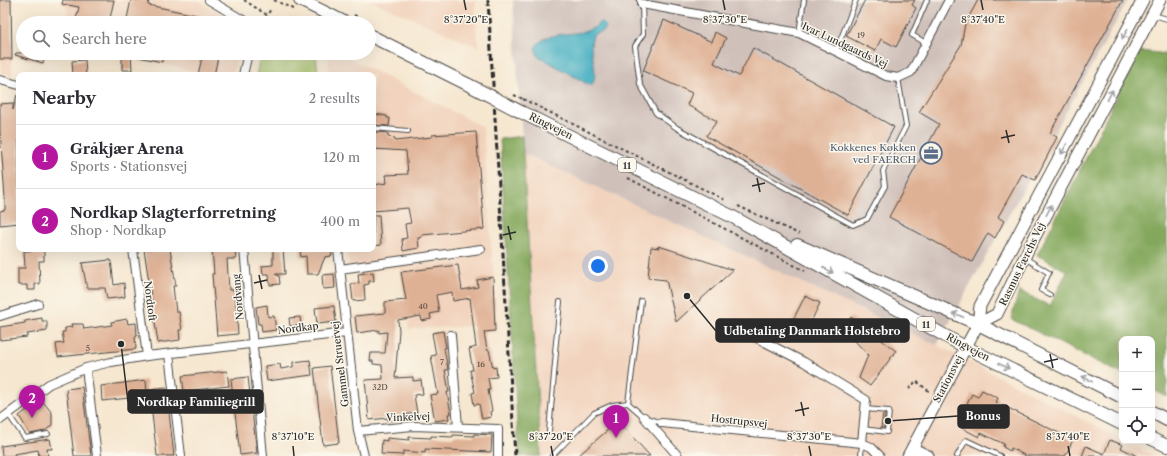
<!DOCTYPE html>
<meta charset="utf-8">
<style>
:root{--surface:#fff;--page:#f7f7f7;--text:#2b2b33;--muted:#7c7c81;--line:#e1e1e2;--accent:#b5179e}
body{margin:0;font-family:"Libre Caslon Text",serif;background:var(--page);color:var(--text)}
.controls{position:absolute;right:12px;bottom:12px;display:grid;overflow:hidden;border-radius:8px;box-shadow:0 4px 16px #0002}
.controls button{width:36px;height:36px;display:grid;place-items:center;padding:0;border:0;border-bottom:1px solid var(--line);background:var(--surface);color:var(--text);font:20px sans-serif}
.you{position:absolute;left:598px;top:266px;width:14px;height:14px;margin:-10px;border:3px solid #fff;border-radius:50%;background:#1a73e8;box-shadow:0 0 0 6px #1a73e833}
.badge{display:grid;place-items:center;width:26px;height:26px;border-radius:50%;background:var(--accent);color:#fff;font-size:13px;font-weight:700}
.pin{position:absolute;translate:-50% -33px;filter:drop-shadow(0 1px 2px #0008)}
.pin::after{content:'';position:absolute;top:21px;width:14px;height:12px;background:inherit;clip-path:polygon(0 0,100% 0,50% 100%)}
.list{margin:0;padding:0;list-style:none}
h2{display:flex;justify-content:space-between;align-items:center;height:52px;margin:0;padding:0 16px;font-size:17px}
h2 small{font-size:13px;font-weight:400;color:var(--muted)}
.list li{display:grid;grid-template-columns:26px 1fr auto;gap:12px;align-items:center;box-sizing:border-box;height:64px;padding:0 16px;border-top:1px solid var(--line)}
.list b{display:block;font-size:15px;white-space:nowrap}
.list p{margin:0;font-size:13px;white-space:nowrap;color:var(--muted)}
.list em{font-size:13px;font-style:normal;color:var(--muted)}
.icon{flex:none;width:22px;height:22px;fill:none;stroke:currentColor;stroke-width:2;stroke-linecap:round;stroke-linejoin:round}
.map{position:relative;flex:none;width:1167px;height:456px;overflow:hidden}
.search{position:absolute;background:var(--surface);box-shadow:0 4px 16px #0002;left:16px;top:16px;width:360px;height:44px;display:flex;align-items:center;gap:10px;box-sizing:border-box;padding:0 14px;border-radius:22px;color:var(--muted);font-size:15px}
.panel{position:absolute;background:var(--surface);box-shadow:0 4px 16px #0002;left:16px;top:72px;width:360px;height:180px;border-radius:8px}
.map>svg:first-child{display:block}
.built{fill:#f2d4be}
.industrial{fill:#cfc0ba}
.green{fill:#a4c168;stroke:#68764a}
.forest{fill:#83a75c;stroke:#576944}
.water{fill:#44afc2;stroke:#386d76}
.building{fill:#dfb194}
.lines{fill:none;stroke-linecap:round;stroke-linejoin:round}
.lane-casing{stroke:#494744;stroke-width:6}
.street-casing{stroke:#494744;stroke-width:10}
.secondary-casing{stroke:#494744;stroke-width:13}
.primary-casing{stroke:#494744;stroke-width:14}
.path{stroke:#494744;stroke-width:2;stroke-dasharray:3 3;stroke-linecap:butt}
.lane{stroke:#fff;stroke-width:4}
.street{stroke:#fff;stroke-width:8}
.secondary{stroke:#fff;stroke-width:11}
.primary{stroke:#fff;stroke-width:12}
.rail{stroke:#2b2b2b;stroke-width:3;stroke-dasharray:6 3;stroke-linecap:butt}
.primary-bridge-casing{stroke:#494744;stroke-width:14;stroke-linecap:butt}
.path-bridge{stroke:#494744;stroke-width:2;stroke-dasharray:3 3;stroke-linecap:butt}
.primary-bridge{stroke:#fff;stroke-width:12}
.oneway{stroke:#a0a0a0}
.ticks{fill:none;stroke:#2b2b2b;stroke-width:1.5}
.labels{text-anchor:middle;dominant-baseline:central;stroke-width:3;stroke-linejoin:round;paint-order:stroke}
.number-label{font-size:8px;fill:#584c45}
.shield{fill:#fbf7ec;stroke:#696865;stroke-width:1}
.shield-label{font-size:9px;font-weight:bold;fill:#2b2b2b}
.street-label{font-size:10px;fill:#2b2b2b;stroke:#fbf7ec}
.service-label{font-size:10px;fill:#4e5e75;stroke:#fbf7ec;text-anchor:end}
.ticks-label{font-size:10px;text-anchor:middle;fill:#2b2b2b;stroke:#fbf7ec;stroke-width:3;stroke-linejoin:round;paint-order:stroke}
.leader{fill:none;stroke:#2b2b2b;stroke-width:1.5}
.callout-dot{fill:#2b2b2b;stroke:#fbf7ec;stroke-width:1.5}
.callout{fill:#2b2b2b;stroke:#2b2b2b;stroke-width:1.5}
.callout-label{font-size:11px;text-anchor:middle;font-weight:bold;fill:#fff}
</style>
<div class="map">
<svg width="1167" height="456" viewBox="0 0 1167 456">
<rect width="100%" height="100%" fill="#fbf7ec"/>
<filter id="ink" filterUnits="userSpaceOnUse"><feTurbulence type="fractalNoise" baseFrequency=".025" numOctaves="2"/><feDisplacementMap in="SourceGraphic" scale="8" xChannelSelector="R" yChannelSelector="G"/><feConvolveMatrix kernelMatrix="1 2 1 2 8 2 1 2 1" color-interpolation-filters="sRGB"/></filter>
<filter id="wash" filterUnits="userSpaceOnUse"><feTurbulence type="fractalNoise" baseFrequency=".012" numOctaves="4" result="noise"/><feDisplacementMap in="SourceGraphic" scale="16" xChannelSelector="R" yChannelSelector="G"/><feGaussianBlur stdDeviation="0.9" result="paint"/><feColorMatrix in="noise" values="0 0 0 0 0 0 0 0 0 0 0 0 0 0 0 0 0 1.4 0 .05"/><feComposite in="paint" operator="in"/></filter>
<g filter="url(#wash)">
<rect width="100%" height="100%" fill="#f6e7d0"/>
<!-- built -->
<path class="built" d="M0,0H12V76L0,72Z
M66,0H198L235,23H68Z
M370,0H475L478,47Z
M120,53H238L233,75H196V72Z
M328,53H339L483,127L497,325L409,329L400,267L350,274L347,249H373V75H330Z
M523,153L937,345L1154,456H541Z"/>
<!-- industrial -->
<path class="industrial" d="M513,0H1128L937,345L523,153Z"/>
<!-- green -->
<path class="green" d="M261,53H316L318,75H256Z"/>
<!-- forest -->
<path class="forest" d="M1140,51L1167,54V397L1152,389V339H1122V374L1011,319L1019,291L1050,306L1067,271L1037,255Z
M522,136L541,456H519L500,139Z"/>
<!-- water -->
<path class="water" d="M601,21L606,26L604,31L594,34C585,49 601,69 592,85H589L538,56L535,48C545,29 577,37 591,29C595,28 598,24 601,21Z"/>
<g id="blocks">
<!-- building -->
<path class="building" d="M0,0H11L12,59H0Z
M63,0H114L109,23H75L79,7L62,4Z
M131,0H149L148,5L215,19L214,23H126Z
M865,0H915L912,5L916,8L896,47L881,39L875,51L846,36Z
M978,0H1123L1050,133L1057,137L1035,180L1022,174L998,217L1004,221L995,238L988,233L972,262L889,217L939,124L919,112L961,45L965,24Z
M664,20L712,42L715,32L726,38L714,63L739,76L753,48L894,127L848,215L706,136L717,121L687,105L692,93L643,71Z
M16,53H46L43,63L15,55Z
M122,53H131L132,70H122Z
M139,53H164L162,62L138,57Z
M203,53H219L214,75H198Z
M85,60L86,75H73L72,61Z
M17,95H19V223L0,225V211L5,210V198L0,130V104L13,103V110Z
M375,114L387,116V118H390L389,126L373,125V117H375Z
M373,132L388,133V137L395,138V141L432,137V135L476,132L484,229L422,235V237L418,238L419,248L403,251L402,239L407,238L405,224L411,223L408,208L373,211V185L387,183L386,175L408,174L406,151L373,149Z
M373,215H379L381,245L373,246Z
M658,246L665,248L733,270L676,322L666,280L648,278L651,247L659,248Z
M144,249H170L176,286H173L176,312H179L182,330H179L180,340L158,343Z
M212,249H235L236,259H227L229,290H235L238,334L217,336L212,274H214Z
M273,249H283L285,274H275L279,276L280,284L270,285L269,274H263L262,266L273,265Z
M300,249H331L332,256L325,257L318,274H307L306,256L301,257Z
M44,250V261H39L40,284H35V290H27V285H18V268H25L24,251Z
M111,260L114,285L124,283L125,297L107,299L105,288H87L82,263Z
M458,265L462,290L478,287L477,280L493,277L495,331L484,332L487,350H489L493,368L496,367L497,377L488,378L490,390H488L492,411L490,412L491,417L482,419L479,404L474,405L472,393L475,392L470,370H473L469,349L476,347L470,298L453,301L452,292L436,295L439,312L430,314L431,319L422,321L421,316L398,320L399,331L395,378L413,377V381L421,380L423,394L414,395L417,413L398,416L399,420L388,421V418L369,420L365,380L383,379L382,365L373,364V361H370L371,353H385L387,332L379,333V330L357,333L355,316L385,313V302L406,300L401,272Z
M373,272L374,281H369V284L364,285L365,300L353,301L351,284L359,283L358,274Z
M334,274L335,288L323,289L322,275Z
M805,296L820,303L804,336L789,328Z
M267,305L268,317L274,316L276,330L262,332L261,324H258L256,307Z
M334,306L336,322L317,324L315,308Z
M300,317L301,325L290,326L289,318Z
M851,317L896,351L870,386L859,378L868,355L843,328Z
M42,318V321H47V331L27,334V337L0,340V327L25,323V321Z
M127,319L128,324L136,323L137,336H135L136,349L58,357L56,344L64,343L62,332H65V328L72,327L71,324H83L84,329L112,325L111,322Z
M443,331L446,348H444L448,370H445L449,392H447L451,414H448L449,419L435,421L430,395L438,394L431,356L436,355L432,333Z
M310,360L312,375L267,381L265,366L280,364L281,369L293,367V362Z
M330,366L339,443L323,445L314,368Z
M227,371L229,386L184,391L182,376Z
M248,377L257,453L240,455L231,379Z
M146,380L147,396L102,401L101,386Z
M82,387L91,456H74L66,389Z
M166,387L174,456H157L149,389Z
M982,390L998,398L996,402L1073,440L1065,456H1026L1011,448L1010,451L1003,447L1004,444L981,433L979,437L962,428L966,421L960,418L972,394L978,397Z
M41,399L52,413V425L45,431L30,434L19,416Z
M883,414H885L884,428H881Z
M618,421L650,456H578Z
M474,434L492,435L491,452L425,449V453L403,451V455L381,454L382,440L387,441V438L409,440V437L431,438V436L453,437V435L474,436Z
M50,439L52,449H47L48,456H39L38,450L14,454L15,456H2L1,446Z
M1110,440L1123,445L1121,448L1137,456H1082L1086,446L1104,454Z"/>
</g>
</g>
<g filter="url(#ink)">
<use href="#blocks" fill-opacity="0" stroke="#494744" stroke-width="1"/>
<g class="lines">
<!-- lane casing -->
<g class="lane-casing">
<path id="lane" d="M639,0L642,4L643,34L635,46L640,84L656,113L677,128L853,225L867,219L885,186L883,171L906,126L898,78
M1154,15L1167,19
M799,33L804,0
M926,43L912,35L927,0
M836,51L856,0
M373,128L408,131
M1025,258L1049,273L1041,290L1050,295
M641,301L628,403L644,417L662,423
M555,352L560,302
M8,414L25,438L48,434
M863,429L887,432L889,411L865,409
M549,431L556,352
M552,456L594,413L612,405L628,403
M861,456L862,443
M957,456L966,440L1000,456"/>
</g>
<!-- street casing -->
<g class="street-casing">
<path id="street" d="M209,0L248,23
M642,4L799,33L886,76L898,78L911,72L949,0
M243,75L248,53
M0,80L19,85
M133,249L147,356
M244,249L263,456
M338,249L358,431L364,456
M340,269L481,249
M0,316L38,304
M741,330L804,362L866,400L862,443
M451,335L458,427
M169,354L181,456
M86,368L97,456
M644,417L678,456
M0,420L49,384L86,368L111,362L147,356L346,333
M662,423L862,443L871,447L880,456
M358,431L413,426L498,429V456"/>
</g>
<!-- secondary casing -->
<g class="secondary-casing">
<path id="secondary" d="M978,324L997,314L1030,246L1160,0
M913,449L928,456
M908,456L978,324L980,306L1143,0"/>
</g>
<!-- primary casing -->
<g class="primary-casing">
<path id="primary" d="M300,0L346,23
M369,35L469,85
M521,112L733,217L965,347L1122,424
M797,245L978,324L1122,397
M1152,412L1167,420
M1152,439L1167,446"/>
</g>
<!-- path -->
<path class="path" d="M244,0L267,15
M274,0L295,10
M354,15L369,23
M262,23L271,9
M523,99L725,200
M628,178L805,271
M738,206L799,234
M909,389L916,381L930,392"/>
<!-- lane -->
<use href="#lane" class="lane"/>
<!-- street -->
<use href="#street" class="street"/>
<!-- secondary -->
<use href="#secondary" class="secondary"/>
<!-- primary -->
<use href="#primary" class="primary"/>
<!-- rail -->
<path class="rail" d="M488,0L515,456"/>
<!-- primary-bridge casing -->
<g class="primary-bridge-casing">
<path id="primary-bridge" d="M469,85L521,112"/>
</g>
<!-- path-bridge -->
<path class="path-bridge" d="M514,95L523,99"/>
<!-- primary-bridge -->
<use href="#primary-bridge" class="primary-bridge"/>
</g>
<!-- one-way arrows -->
<defs><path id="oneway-shaft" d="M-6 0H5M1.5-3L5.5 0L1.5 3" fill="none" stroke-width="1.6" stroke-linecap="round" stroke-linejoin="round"/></defs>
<g class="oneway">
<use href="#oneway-shaft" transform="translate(1125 34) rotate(118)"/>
<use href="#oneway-shaft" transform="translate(1110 95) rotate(-62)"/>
<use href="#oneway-shaft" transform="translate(1064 149) rotate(118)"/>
<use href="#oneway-shaft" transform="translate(1049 210) rotate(-62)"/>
<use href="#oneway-shaft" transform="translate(828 270) rotate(29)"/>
<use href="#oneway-shaft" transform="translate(958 315) rotate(-157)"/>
<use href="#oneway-shaft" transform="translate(1004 366) rotate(26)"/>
<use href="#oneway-shaft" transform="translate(1087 379) rotate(-153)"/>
</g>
</g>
<!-- ticks -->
<path class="ticks" d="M464,0L466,10M723,0L725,10M981,0L983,10M1006,130L1009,143M1001,138L1015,135M757,178L760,192M752,186L765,183M508,226L511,240M503,235L516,232M259,275L262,289M254,283L267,280M1050,354L1053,368M1044,362L1058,359M801,402L804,416M795,411L809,408M293,446L294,456M551,446L553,456M809,446L811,456M1068,446L1070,456"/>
<!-- icons -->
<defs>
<g id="office-ring" transform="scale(1.15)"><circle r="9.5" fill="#fbf7ec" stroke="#5c6f8a" stroke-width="1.5"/><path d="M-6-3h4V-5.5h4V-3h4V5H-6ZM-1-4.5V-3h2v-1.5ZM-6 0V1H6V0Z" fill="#5c6f8a"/></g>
</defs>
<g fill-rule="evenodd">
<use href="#office-ring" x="931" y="153"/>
</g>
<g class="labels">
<!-- number labels -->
<g class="number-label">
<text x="861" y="35">19</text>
<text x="423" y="306">40</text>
<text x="88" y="348">5</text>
<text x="442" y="362">7</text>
<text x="481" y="364">16</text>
<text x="380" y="387">32D</text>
</g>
<!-- shield labels -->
<g class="shield">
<rect x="618" y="158" width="18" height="14" rx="3"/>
<rect x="917" y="317" width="18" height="14" rx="3"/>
</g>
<g class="shield-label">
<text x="627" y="165">11</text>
<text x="926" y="324">11</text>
</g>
<!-- street labels -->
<g class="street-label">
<text transform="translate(845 45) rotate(25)">Ivar Lundgaards Vej</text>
<text transform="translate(551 126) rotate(26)">Ringvejen</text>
<text transform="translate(1022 264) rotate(-64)">Rasmus Færchs Vej</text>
<text transform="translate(238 297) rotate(-95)">Nordvang</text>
<text transform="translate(150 301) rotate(83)">Nordtoft</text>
<text transform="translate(298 328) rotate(-7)">Nordkap</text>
<text transform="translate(968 347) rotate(28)">Ringvejen</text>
<text transform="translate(340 364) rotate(-97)">Gammel Struervej</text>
<text transform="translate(948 379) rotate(-62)">Stationsvej</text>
<text transform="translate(408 417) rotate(-2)">Vinkelvej</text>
<text transform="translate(739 421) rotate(6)">Hostrupsvej</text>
</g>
<!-- service labels -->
<g class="service-label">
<text x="916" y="147">Kokkenes Køkken<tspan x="916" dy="12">ved FAERCH</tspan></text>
</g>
</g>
<g class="ticks-label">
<text x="466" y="23">8°37'20"E</text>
<text x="725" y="23">8°37'30"E</text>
<text x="983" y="23">8°37'40"E</text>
<text x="293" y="440">8°37'10"E</text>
<text x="551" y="440">8°37'20"E</text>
<text x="809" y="440">8°37'30"E</text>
<text x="1068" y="440">8°37'40"E</text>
</g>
<!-- callouts -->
<path class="leader" d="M687 296L716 331M121 344L128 402M888 421L958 416"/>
<g class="callout-dot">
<circle cx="687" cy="296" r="4"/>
<circle cx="121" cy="344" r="4"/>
<circle cx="888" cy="421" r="4"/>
</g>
<g class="callout">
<rect x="716" y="319" width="193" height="23" rx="4"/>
<rect x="128" y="390" width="135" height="23" rx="4"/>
<rect x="958" y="405" width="51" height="23" rx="4"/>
</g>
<g class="callout-label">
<text x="812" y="335">Udbetaling Danmark Holstebro</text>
<text x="196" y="406">Nordkap Familiegrill</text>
<text x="983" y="420">Bonus</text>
</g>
</svg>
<div class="controls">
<button>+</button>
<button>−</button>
<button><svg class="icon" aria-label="locate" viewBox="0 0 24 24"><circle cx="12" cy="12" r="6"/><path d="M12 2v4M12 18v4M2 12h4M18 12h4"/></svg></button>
</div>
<div class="you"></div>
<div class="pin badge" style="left:616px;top:438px">1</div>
<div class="pin badge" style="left:32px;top:418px">2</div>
<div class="search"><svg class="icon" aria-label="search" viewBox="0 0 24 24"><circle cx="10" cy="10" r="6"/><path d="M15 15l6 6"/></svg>Search here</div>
<section class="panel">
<h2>Nearby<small>2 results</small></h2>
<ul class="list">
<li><span class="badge">1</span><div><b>Gråkjær Arena</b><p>Sports · Stationsvej</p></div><em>120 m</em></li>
<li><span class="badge">2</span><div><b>Nordkap Slagterforretning</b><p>Shop · Nordkap</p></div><em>400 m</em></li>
</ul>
</section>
</div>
